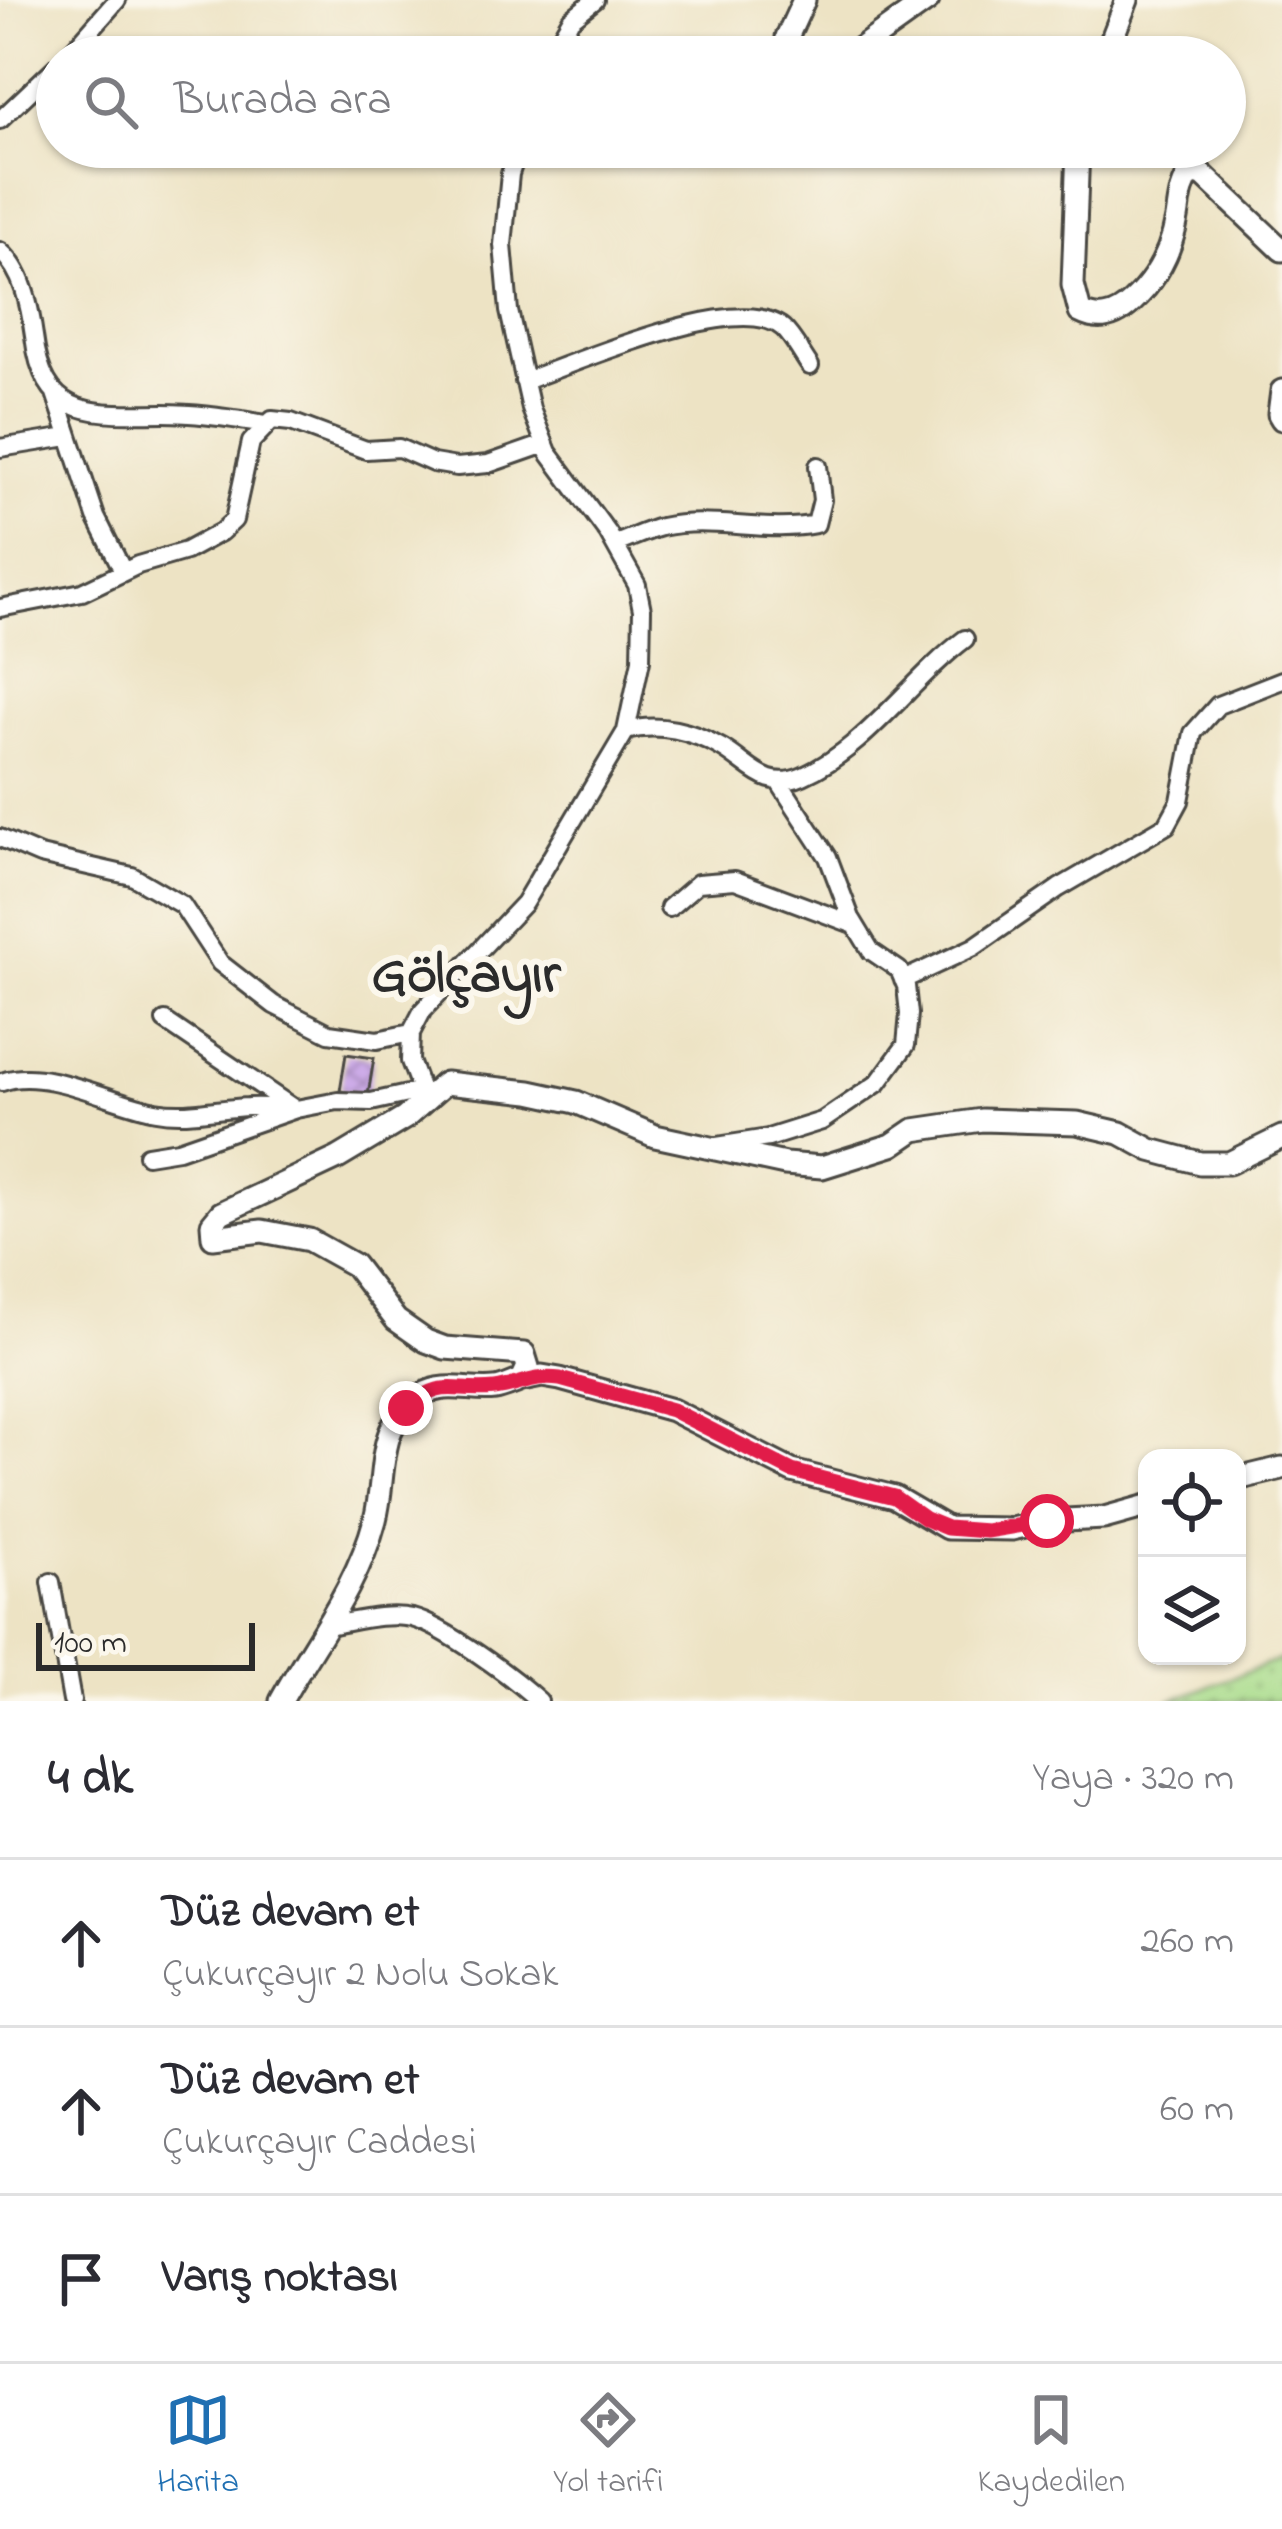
<!DOCTYPE html>
<html lang="tr">
<meta charset="utf-8">
<style>
:root{--surface:#fff;--page:#f2f2f3;--text:#2b2b33;--muted:#7c7c81;--line:#e1e1e2;--accent:#1f6fb2}
body{margin:0;font-family:"Indie Flower",sans-serif;background:var(--page);color:var(--text)}
.controls{position:absolute;right:36px;bottom:36px;display:grid;overflow:hidden;border-radius:24px;box-shadow:0 3px 9px #0004}
.controls button{width:108px;height:108px;display:grid;place-items:center;padding:0;border:0;border-bottom:3px solid var(--line);background:var(--surface);color:var(--text);font:60px sans-serif}
.scale{position:absolute;left:36px;bottom:30px;width:219px;box-sizing:border-box;padding-left:12px;border:6px solid #2b2b2b;border-top:0;font-size:33px;line-height:42px;white-space:nowrap;color:#2b2b2b;-webkit-text-stroke:9px #fbf7ec;paint-order:stroke}
.stop{position:absolute;width:36px;height:36px;margin:-27px;border:9px solid #e11d48;border-radius:50%;background:#fff}
.stop.end{background:#e11d48;border-color:#fff;box-shadow:0 3px 12px #0008}
.list{margin:0;padding:0;list-style:none}
h2{display:flex;justify-content:space-between;align-items:center;height:156px;margin:0;padding:0 48px;font-size:51px}
h2 small{font-size:39px;font-weight:400;color:var(--muted)}
.list li{display:grid;grid-template-columns:78px 1fr auto;gap:36px;align-items:center;box-sizing:border-box;height:168px;padding:0 48px;border-top:3px solid var(--line)}
.list b{display:block;font-size:45px;white-space:nowrap}
.list p{margin:0;font-size:39px;white-space:nowrap;color:var(--muted)}
.list em{font-size:39px;font-style:normal;color:var(--muted)}
.icon{flex:none;width:66px;height:66px;fill:none;stroke:currentColor;stroke-width:2;stroke-linecap:round;stroke-linejoin:round}
.map{position:relative;flex:none;width:1282px;height:1701px;overflow:hidden}
.search{position:absolute;background:var(--surface);box-shadow:0 3px 9px #0004;left:36px;right:36px;top:36px;height:132px;display:flex;align-items:center;gap:30px;box-sizing:border-box;padding:0 42px;border-radius:66px;color:var(--muted);font-size:45px}
.sheet{height:660px;background:var(--surface)}
nav{display:flex;justify-content:space-around;align-items:center;box-sizing:border-box;height:168px;border-top:3px solid var(--line);background:var(--surface);font-size:33px;color:var(--muted)}
nav a{display:grid;justify-items:center;gap:6px}
nav .on{color:var(--accent)}
.map>svg:first-child{display:block}
.grass{fill:url(#grass-dots);stroke:#6a845b;stroke-width:3}
.building{fill:url(#building-cross-hatch)}
.lines{fill:none;stroke-linecap:round;stroke-linejoin:round}
.minor-casing{stroke:#484742;stroke-width:22}
.tertiary-casing{stroke:#484742;stroke-width:27}
.minor{stroke:#fff;stroke-width:16}
.tertiary{stroke:#fff;stroke-width:21}
.route{stroke:#e11d48;stroke-width:15}
.labels{text-anchor:middle;dominant-baseline:central;stroke-width:12;stroke-linejoin:round;paint-order:stroke}
.quarter-label{font-size:57px;font-weight:bold;fill:#2b2b2b;stroke:#fbf7ec}
</style>
<div class="map">
<svg width="1282" height="1701" viewBox="0 0 1282 1701">
<defs>
<pattern id="grass-dots" width="8" height="8" patternUnits="userSpaceOnUse" patternTransform="scale(3)"><rect width="8" height="8" fill="#a9dc8b"/><path d="M2 2h.1M6 6h.1" fill="none" stroke="#92bd78" stroke-width="1.8" stroke-linecap="round"/></pattern>
<pattern id="building-cross-hatch" width="8" height="8" patternUnits="userSpaceOnUse" patternTransform="scale(3)"><rect width="8" height="8" fill="#cdace8"/><path d="M0 0l8 8M0 8l8-8" fill="none" stroke="#a78cbc"/></pattern>
</defs>
<rect width="100%" height="100%" fill="#fbf7ec"/>
<filter id="ink" filterUnits="userSpaceOnUse"><feTurbulence type="fractalNoise" baseFrequency=".00833" numOctaves="2"/><feDisplacementMap in="SourceGraphic" scale="24" xChannelSelector="R" yChannelSelector="G"/><feConvolveMatrix kernelMatrix="1 2 1 2 8 2 1 2 1" color-interpolation-filters="sRGB"/></filter>
<filter id="wash" filterUnits="userSpaceOnUse"><feTurbulence type="fractalNoise" baseFrequency=".004" numOctaves="4" result="noise"/><feDisplacementMap in="SourceGraphic" scale="48" xChannelSelector="R" yChannelSelector="G"/><feGaussianBlur stdDeviation="2.7" result="paint"/><feColorMatrix in="noise" values="0 0 0 0 0 0 0 0 0 0 0 0 0 0 0 0 0 1.4 0 .05"/><feComposite in="paint" operator="in"/></filter>
<g filter="url(#wash)">
<rect width="100%" height="100%" fill="#ede3c4"/>
<!-- grass -->
<path class="grass" d="M1282,1659V1701H1169Z"/>
<g id="blocks">
<!-- building -->
<path class="building" d="M346,1054L374,1058L368,1095L340,1091Z"/>
</g>
</g>
<g filter="url(#ink)">
<use href="#blocks" fill-opacity="0" stroke="#484742" stroke-width="3"/>
<g class="lines">
<!-- minor casing -->
<g class="minor-casing">
<path id="minor" d="M67,57L117,0
M549,57L571,19L595,0
M0,120L57,66
M0,251C23,270 30,307 34,336C44,422 95,413 164,413C199,413 233,419 267,424
M524,381C577,363 739,290 783,328C793,337 802,355 810,366
M55,393L96,517L123,571
M0,448L68,437
M615,544C630,539 645,531 661,527C712,516 765,534 816,524L822,500L818,466
M0,608L82,592L138,565L186,551L221,532L234,520L251,442L272,420L291,422L366,450L399,448L433,463L457,467L488,464L545,444
M626,731C658,722 693,731 722,748C751,765 766,792 803,776C868,747 910,680 965,639
M0,838L40,855L132,876L182,905L220,963L274,1005L329,1033L377,1040L411,1033
M669,908L698,883L735,880L855,925
M903,980L974,947L1059,888L1167,825L1180,801L1193,733L1218,705L1282,680
M165,1021L295,1109
M2,1082C45,1066 112,1103 156,1111C188,1117 217,1108 249,1107C264,1106 280,1108 296,1109
M424,1098L410,1061L411,1033L423,1010L524,903L626,731L641,660L642,610L637,585L608,533L548,452L531,409L509,311L503,245L510,174L519,147
M717,1146L768,1138L822,1121L878,1083L906,1045L909,1014L906,986L899,970L871,951L851,918L828,857L779,782
M147,1155L178,1150L296,1109L338,1101L371,1102L421,1091
M51,1582L72,1701
M326,1626C353,1622 385,1612 412,1618C444,1626 514,1678 539,1701"/>
</g>
<!-- tertiary casing -->
<g class="tertiary-casing">
<path id="tertiary" d="M787,57V37L804,0
M848,57L928,0
M1105,57L1127,0
M1078,147L1073,285L1080,312C1099,322 1116,317 1132,302C1157,279 1171,252 1177,218C1180,200 1180,187 1191,172L1203,175L1282,250
M1282,391L1279,414L1282,419
M522,1380L542,1376L560,1379L672,1410L792,1471L894,1497L947,1528L1012,1529L1047,1521L1104,1518L1147,1506
M1237,1479L1282,1468
M281,1701C314,1641 357,1588 375,1520C387,1475 374,1423 422,1395C446,1381 470,1392 495,1389C503,1388 513,1383 522,1380L528,1367L524,1354L445,1348L426,1341L396,1320L354,1265L309,1240L262,1231L213,1237L212,1224L221,1213L338,1158L405,1118L445,1083L530,1092L576,1102L655,1136L785,1164L822,1167L892,1145L914,1130L982,1120L1077,1123L1120,1133L1151,1150L1200,1163H1229L1282,1137"/>
</g>
<!-- minor -->
<use href="#minor" class="minor"/>
<!-- tertiary -->
<use href="#tertiary" class="tertiary"/>
</g>
</g>
<g class="lines" filter="url(#ink)">
<!-- route -->
<path class="route" d="M406,1408C445,1376 453,1394 495,1389C519,1386 534,1375 560,1379L672,1410L792,1471L894,1497L925,1519L947,1528L986,1531L1047,1521"/>
</g>
<g class="labels">
<!-- quarter labels -->
<g class="quarter-label">
<text x="466" y="977">Gölçayır</text>
</g>
</g>
</svg>
<div class="controls">
<button><svg class="icon" aria-label="locate" viewBox="0 0 24 24"><circle cx="12" cy="12" r="6"/><path d="M12 2v4M12 18v4M2 12h4M18 12h4"/></svg></button>
<button><svg class="icon" aria-label="layers" viewBox="0 0 24 24"><path d="M12 4l9 5-9 5-9-5zM3 14l9 5 9-5"/></svg></button>
</div>
<div class="scale">100 m</div>
<div class="stop" style="left:1047px;top:1521px"></div>
<div class="stop end" style="left:406px;top:1408px"></div>
<div class="search"><svg class="icon" aria-label="search" viewBox="0 0 24 24"><circle cx="10" cy="10" r="6"/><path d="M15 15l6 6"/></svg>Burada ara</div>
</div>
<section class="sheet">
<h2>4 dk<small>Yaya · 320 m</small></h2>
<ul class="list">
<li><svg class="icon" aria-label="ahead" viewBox="0 0 24 24"><path d="M12 20V5M6 11l6-6 6 6"/></svg><div><b>Düz devam et</b><p>Çukurçayır 2 Nolu Sokak</p></div><em>260 m</em></li>
<li><svg class="icon" aria-label="ahead" viewBox="0 0 24 24"><path d="M12 20V5M6 11l6-6 6 6"/></svg><div><b>Düz devam et</b><p>Çukurçayır Caddesi</p></div><em>60 m</em></li>
<li><svg class="icon" aria-label="arrive" viewBox="0 0 24 24"><path d="M6 21V4h12l-3 4 3 4H6"/></svg><div><b>Varış noktası</b></div></li>
</ul>
</section>
<nav>
<a class="on"><svg class="icon" aria-label="map" viewBox="0 0 24 24"><path d="M3 6l6-2 6 2 6-2v14l-6 2-6-2-6 2zM9 4v14M15 6v14"/></svg>Harita</a>
<a><svg class="icon" aria-label="directions" viewBox="0 0 24 24"><path d="M12 3l9 9-9 9-9-9zM9 14v-3h6M13 9l2 2-2 2"/></svg>Yol tarifi</a>
<a><svg class="icon" aria-label="saved" viewBox="0 0 24 24"><path d="M7 4h10v16l-5-4-5 4z"/></svg>Kaydedilen</a>
</nav>
